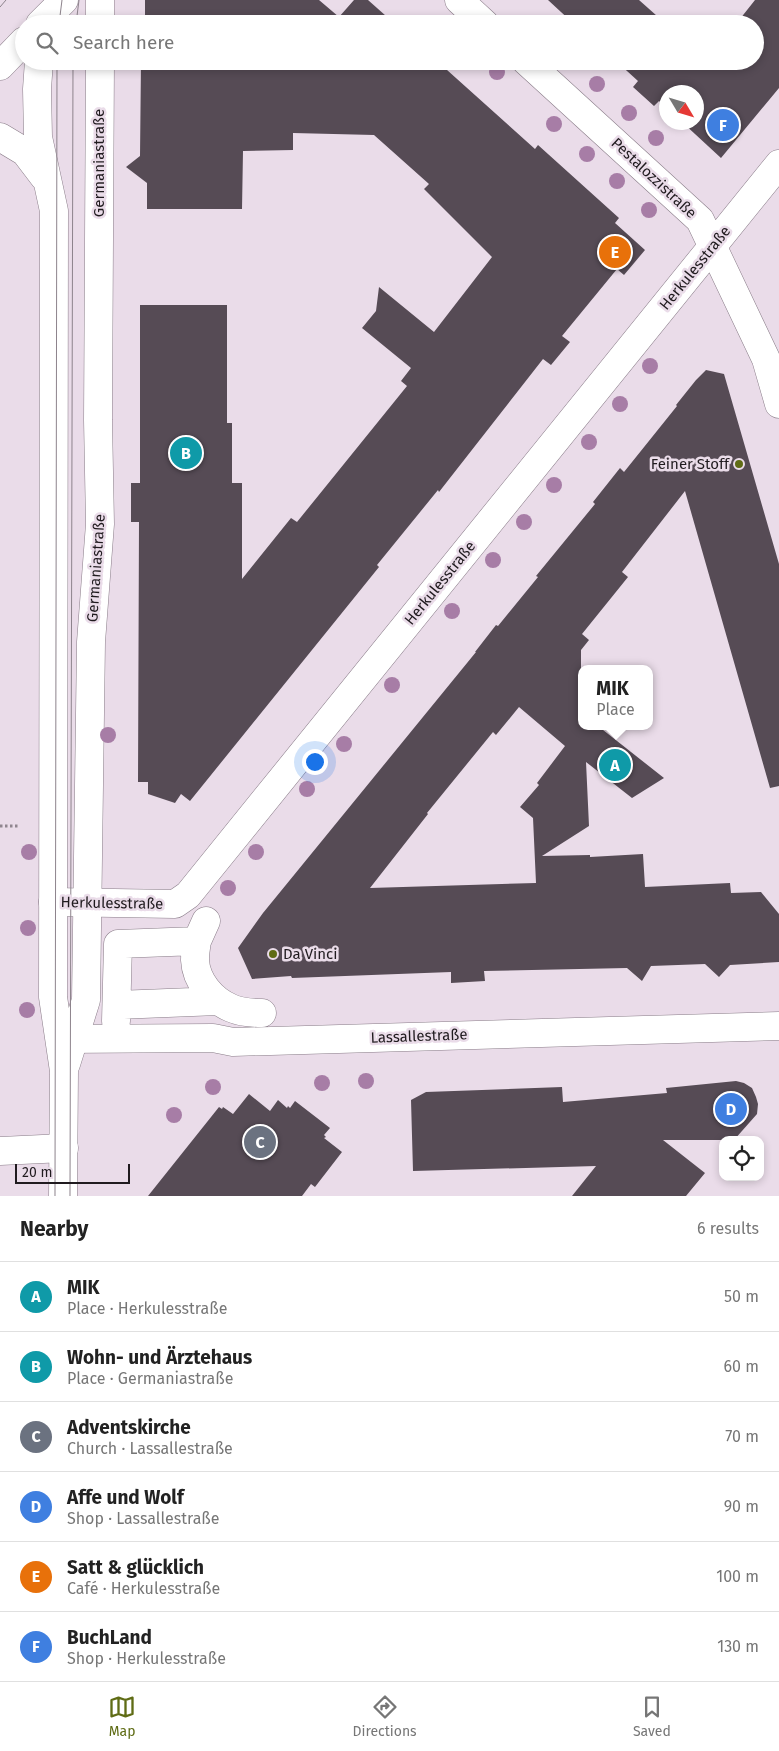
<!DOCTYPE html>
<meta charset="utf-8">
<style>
:root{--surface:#fff;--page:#f2f2f2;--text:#222;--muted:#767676;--line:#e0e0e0;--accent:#5f6c15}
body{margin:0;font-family:"Fira Sans",sans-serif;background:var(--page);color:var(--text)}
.controls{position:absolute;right:15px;bottom:15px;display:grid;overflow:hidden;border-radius:10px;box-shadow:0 2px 8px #0003}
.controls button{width:45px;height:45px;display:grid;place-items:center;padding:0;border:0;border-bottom:1px solid var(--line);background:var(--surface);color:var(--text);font:25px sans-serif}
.compass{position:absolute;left:659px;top:85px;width:45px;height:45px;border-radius:50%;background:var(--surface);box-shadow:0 2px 8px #0003;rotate:128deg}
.scale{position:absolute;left:15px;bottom:12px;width:115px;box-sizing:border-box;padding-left:5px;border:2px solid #201b1f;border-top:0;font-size:14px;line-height:18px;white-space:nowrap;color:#201b1f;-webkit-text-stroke:4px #eadce9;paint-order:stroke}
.you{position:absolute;left:314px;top:761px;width:18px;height:18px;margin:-12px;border:4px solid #fff;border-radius:50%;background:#1a73e8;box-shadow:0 0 0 8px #1a73e833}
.badge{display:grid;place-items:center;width:32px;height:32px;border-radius:50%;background:var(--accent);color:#fff;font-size:16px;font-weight:700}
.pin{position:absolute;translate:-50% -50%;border:2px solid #fff;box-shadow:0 1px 5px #0006}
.popup{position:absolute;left:578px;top:665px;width:75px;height:65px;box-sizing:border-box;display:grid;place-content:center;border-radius:10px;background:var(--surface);filter:drop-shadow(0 1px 4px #0005);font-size:16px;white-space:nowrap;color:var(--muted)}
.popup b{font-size:19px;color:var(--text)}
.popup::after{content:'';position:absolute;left:50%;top:100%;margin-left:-10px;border:10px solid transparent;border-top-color:var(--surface)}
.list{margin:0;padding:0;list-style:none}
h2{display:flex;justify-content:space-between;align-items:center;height:65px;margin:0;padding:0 20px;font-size:21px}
h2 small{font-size:16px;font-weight:400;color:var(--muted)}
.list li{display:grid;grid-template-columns:32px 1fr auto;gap:15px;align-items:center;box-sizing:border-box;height:70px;padding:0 20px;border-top:1px solid var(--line)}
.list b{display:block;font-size:19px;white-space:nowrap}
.list p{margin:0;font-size:16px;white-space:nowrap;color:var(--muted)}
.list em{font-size:16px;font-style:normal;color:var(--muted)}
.icon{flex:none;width:28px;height:28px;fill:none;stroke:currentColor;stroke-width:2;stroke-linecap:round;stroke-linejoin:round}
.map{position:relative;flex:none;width:779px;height:1196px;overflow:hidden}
.search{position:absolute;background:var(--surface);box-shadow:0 2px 8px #0003;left:15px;right:15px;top:15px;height:55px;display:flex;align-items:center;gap:12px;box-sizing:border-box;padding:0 18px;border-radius:28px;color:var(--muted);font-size:19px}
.sheet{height:485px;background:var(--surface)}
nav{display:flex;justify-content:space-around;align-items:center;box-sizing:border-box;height:70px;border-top:1px solid var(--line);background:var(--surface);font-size:14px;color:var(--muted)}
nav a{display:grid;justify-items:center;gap:2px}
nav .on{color:var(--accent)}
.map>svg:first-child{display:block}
.building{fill:#564b55;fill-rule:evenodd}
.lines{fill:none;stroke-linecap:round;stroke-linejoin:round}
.street-casing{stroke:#897c88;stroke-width:29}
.secondary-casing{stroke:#897c88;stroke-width:29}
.path{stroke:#90868f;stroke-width:3;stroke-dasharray:2.5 2.5;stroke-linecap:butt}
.street{stroke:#fff;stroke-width:28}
.secondary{stroke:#fff;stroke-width:28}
.tram{stroke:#8d838c;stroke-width:1}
.tree{fill:#a77da6}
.poi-dot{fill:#5f6c15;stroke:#eadce9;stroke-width:2}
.labels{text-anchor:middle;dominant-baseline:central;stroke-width:5;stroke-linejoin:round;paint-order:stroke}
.street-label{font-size:15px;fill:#201b1f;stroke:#eadce9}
.poi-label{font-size:15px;fill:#201b1f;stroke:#eadce9;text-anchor:end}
</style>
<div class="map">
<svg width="779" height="1196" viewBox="0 0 779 1196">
<rect width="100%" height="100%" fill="#eadce9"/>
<!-- building -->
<path class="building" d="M145,0H319L339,17L354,0H368L395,24H145Z
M548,0H639L666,24H574Z
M755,0H779V88L721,158L682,122H696V92H666V108L659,101L654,106L633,87L638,81L616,61H755V24H736Z
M141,61H437L535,149L538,145L619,218L615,223L645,250L624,275L617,269L562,336L570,342L551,365L543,359L439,492L438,490L377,565L379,567L190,801L181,794L175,803L148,794V782H138L139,522H131V483H140V305H227V423H232V483H242V579L291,518L297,522L407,386L401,381L411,368L362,328L376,311L379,287L434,332L492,257L424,189L429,184L374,135L293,133V150L243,151L242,209H147V183L126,167L140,156Z
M706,370L724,374L779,564V786L770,788L685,491L622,572L628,577L582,634L589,640L581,650V726H598L664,778L632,798L586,762L589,826L542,856L590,855V857L643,854L645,887L730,883L731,893L761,892L779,914V962L730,965L719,977L705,964L651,966L642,981L627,968L484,971L485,981L451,983V972L292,978L291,976L252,979L238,948L263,913L476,652H475L496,625L498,626L538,577L536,576L595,504L593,502L620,468L624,472L677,406L676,405L696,380ZM519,707L565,746L537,783L539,785L520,807L533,818L536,883L370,888L428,814L427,813L493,732L496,735Z
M736,1081L744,1083L752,1088L756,1097L758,1104L757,1114L734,1140H663L705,1173L686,1196H572L596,1166L413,1171L411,1100L426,1092L562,1087L563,1102L667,1093L666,1088Z
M249,1094L270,1111L278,1100L287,1108L288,1106L290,1108L295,1101L330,1128L324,1135L326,1137L324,1138L342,1152L315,1187L311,1184L302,1196H148L219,1107L222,1109L223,1107L233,1114Z"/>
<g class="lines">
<!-- street casing -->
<g class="street-casing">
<path id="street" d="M459,0L485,24
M526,61L700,220L766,359L779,404
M53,902L175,904L188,895L779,164
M197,941C196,947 195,954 195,960C196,981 212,1000 231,1008C240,1012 252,1013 262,1013
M117,1005L218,1001
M116,1021L118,944L197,941L206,921
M60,1039L213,1038L233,1042L779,1026
M0,1151L64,1148"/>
</g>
<!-- secondary casing -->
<g class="secondary-casing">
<path id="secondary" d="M40,24L64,0
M100,24V0
M39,61L37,89L38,137L54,211L53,997L64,1071L63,1196
M0,66L24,41
M0,137L25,152L44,177
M66,1064L86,1000L91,642L100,524L98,420L100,61"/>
</g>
<!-- path -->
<path class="path" d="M0,826H20"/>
<!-- street -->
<use href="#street" class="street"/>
<!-- secondary -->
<use href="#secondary" class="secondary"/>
<!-- tram -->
<path class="tram" d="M0,7L6,0
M59,24L62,0
M76,24L79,0
M55,1196L57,61
M70,1196L73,61"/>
</g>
<!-- trees -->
<g class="tree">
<circle cx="497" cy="72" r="8"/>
<circle cx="597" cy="84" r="8"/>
<circle cx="629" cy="113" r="8"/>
<circle cx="554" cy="124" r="8"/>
<circle cx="656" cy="138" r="8"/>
<circle cx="587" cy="154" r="8"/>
<circle cx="617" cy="181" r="8"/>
<circle cx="649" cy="210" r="8"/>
<circle cx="650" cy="366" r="8"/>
<circle cx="620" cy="404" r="8"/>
<circle cx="589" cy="442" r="8"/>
<circle cx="554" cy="485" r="8"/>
<circle cx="524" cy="522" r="8"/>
<circle cx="493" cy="560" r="8"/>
<circle cx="452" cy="611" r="8"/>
<circle cx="392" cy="685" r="8"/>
<circle cx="108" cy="735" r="8"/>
<circle cx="344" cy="744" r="8"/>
<circle cx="307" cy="789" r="8"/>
<circle cx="29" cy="852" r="8"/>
<circle cx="256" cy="852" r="8"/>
<circle cx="228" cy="888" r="8"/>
<circle cx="28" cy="928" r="8"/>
<circle cx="27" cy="1010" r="8"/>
<circle cx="366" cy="1081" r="8"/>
<circle cx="322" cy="1083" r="8"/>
<circle cx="213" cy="1087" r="8"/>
<circle cx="174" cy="1115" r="8"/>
</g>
<!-- markers -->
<g class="poi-dot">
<circle cx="739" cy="464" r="5"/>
<circle cx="273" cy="954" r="5"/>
</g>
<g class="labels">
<!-- street labels -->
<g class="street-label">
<text transform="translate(99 163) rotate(-90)">Germaniastraße</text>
<text transform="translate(654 178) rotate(43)">Pestalozzistraße</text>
<text transform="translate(695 268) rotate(-51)">Herkulesstraße</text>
<text transform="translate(96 568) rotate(-86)">Germaniastraße</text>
<text transform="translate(440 583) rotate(-51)">Herkulesstraße</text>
<text transform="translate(112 903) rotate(1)">Herkulesstraße</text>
<text transform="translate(419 1036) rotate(-2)">Lassallestraße</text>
</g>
<!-- poi labels -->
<g class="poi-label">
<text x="729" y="464">Feiner Stoff</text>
<text x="283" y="954" text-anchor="start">Da Vinci</text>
</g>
</g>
</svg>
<div class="controls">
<button><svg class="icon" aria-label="locate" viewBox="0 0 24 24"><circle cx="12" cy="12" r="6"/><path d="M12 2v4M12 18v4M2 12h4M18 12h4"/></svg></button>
</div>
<svg class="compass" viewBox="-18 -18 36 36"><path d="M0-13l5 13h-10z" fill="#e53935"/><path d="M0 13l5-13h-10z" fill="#767676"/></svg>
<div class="scale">20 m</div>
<div class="you"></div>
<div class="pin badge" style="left:615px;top:765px;background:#0f9aa8">A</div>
<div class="popup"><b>MIK</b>Place</div>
<div class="pin badge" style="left:186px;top:453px;background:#0f9aa8">B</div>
<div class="pin badge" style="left:260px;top:1142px;background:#6b7280">C</div>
<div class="pin badge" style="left:731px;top:1109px;background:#3f7fe0">D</div>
<div class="pin badge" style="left:615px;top:252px;background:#e8710a">E</div>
<div class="pin badge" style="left:723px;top:125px;background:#3f7fe0">F</div>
<div class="search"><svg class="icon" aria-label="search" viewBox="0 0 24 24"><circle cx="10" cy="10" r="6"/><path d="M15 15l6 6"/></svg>Search here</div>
</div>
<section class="sheet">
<h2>Nearby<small>6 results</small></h2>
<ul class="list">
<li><span class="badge" style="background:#0f9aa8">A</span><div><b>MIK</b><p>Place · Herkulesstraße</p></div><em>50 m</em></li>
<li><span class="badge" style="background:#0f9aa8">B</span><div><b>Wohn- und Ärztehaus</b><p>Place · Germaniastraße</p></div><em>60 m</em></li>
<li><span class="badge" style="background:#6b7280">C</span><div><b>Adventskirche</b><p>Church · Lassallestraße</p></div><em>70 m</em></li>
<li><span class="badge" style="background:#3f7fe0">D</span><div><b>Affe und Wolf</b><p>Shop · Lassallestraße</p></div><em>90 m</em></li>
<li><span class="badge" style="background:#e8710a">E</span><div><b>Satt &amp; glücklich</b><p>Café · Herkulesstraße</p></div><em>100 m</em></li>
<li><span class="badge" style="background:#3f7fe0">F</span><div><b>BuchLand</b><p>Shop · Herkulesstraße</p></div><em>130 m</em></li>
</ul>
</section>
<nav>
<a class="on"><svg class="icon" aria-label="map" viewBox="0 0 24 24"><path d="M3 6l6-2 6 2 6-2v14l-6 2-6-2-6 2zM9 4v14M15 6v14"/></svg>Map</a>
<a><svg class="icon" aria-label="directions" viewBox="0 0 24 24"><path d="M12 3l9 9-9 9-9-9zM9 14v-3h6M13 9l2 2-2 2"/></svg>Directions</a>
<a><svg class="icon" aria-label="saved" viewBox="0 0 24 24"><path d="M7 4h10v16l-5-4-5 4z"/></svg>Saved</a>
</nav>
